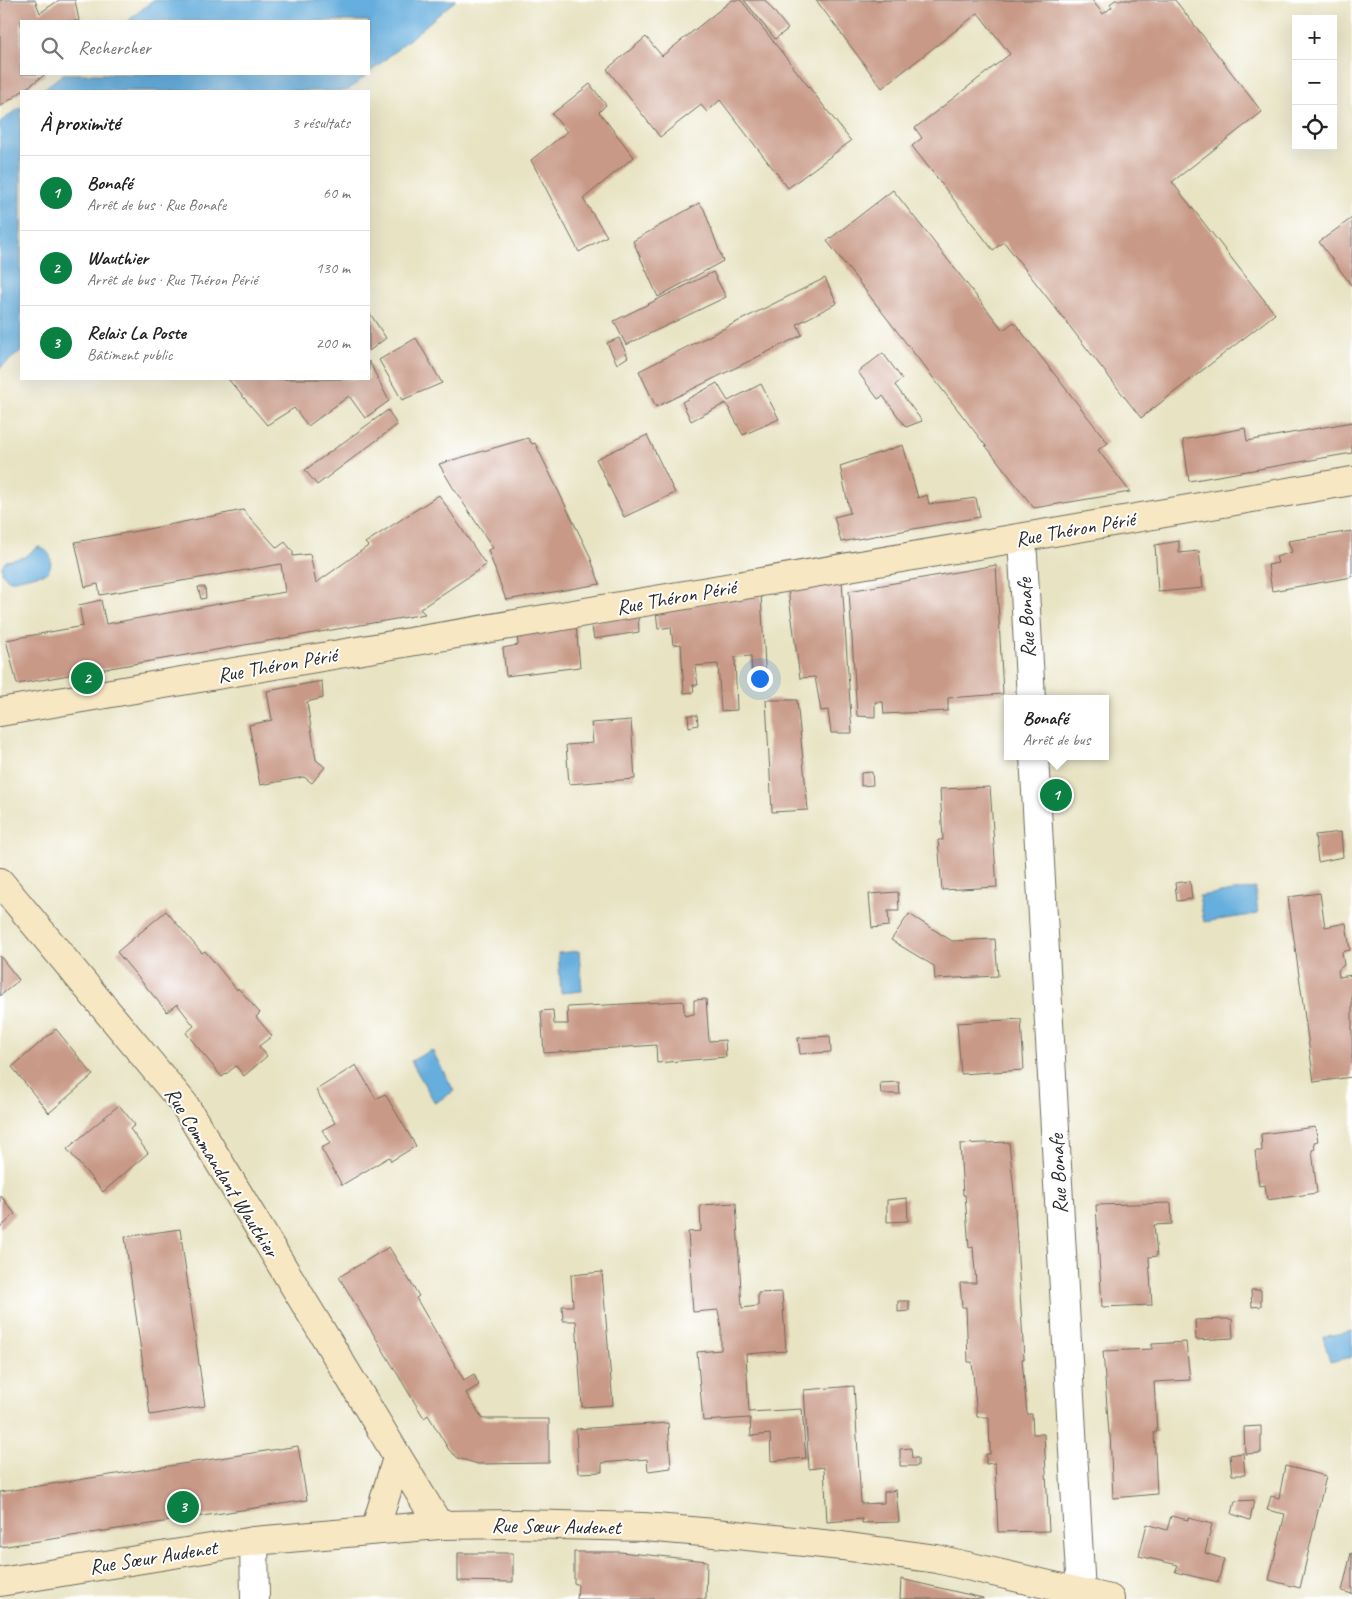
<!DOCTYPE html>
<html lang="fr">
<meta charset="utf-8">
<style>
:root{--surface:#fff;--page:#f6f6f6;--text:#222;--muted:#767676;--line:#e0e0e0;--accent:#0b8043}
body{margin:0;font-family:Caveat,sans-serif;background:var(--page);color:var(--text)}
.controls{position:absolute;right:15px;top:15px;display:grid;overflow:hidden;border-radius:0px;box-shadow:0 5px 20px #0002}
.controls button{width:45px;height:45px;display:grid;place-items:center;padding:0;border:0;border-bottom:1px solid var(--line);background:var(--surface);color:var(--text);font:25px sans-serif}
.you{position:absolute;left:759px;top:678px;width:18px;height:18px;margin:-12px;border:4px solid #fff;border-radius:50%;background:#1a73e8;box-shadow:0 0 0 8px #1a73e833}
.badge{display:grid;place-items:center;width:32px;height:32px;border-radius:50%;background:var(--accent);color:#fff;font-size:16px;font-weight:700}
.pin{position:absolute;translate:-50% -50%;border:2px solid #fff;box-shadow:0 1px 5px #0006}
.popup{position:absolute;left:1004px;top:695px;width:105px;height:65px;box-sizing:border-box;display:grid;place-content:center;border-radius:0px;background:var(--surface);filter:drop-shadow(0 1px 4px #0005);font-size:16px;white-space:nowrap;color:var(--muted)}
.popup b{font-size:19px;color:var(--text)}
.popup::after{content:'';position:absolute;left:50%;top:100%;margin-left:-10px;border:10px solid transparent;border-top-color:var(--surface)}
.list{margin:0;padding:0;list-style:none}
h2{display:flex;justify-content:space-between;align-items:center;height:65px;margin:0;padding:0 20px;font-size:21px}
h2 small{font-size:16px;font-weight:400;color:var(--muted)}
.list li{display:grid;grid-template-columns:32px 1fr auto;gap:15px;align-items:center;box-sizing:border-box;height:75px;padding:0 20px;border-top:1px solid var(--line)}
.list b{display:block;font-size:19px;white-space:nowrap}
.list p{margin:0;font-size:16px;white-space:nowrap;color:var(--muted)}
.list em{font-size:16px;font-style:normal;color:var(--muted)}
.icon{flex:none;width:28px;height:28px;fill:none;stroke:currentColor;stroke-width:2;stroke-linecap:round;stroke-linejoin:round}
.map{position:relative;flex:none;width:1352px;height:1599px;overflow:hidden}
.search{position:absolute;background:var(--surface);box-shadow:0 5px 20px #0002;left:20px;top:20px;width:350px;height:55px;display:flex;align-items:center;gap:12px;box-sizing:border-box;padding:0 18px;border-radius:0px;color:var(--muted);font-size:19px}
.panel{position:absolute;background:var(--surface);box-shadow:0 5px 20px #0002;left:20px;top:90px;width:350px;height:290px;border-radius:0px}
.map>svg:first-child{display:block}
.water{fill:#66aedd;stroke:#486c84}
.building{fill:#c89986}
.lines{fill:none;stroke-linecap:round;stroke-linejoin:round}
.street-casing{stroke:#6d6b60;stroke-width:30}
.secondary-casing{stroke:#6d6b60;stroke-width:30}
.street{stroke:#fff;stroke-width:28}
.secondary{stroke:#f7e8c3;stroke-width:28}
.labels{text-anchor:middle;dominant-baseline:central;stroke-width:4;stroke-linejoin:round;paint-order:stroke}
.street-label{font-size:21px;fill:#2b2b2b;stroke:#fff}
</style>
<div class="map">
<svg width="1352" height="1599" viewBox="0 0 1352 1599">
<rect width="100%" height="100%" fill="#fff"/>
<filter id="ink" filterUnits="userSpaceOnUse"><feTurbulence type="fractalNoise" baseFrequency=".02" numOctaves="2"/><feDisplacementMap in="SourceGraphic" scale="10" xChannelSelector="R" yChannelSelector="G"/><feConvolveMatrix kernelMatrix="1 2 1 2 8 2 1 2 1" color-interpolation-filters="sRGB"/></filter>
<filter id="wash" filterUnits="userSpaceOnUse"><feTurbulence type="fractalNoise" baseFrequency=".0096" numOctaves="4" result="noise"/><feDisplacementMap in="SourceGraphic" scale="20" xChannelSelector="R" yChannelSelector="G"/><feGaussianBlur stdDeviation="1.12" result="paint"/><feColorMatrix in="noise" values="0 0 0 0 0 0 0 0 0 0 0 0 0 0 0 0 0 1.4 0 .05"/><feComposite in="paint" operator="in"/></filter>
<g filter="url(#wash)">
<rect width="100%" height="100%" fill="#e8e3c3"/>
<!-- water -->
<path class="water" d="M153,0H456L369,73V21H128Z
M63,74H368L347,91H41Z
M21,107V351L0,368V122Z
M38,547C52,550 54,563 47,573L14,580H8L2,573V566L6,561L24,557Z
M1255,888L1258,914L1204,922L1199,896Z
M579,951L582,991L561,993L558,953Z
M432,1050L454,1091L435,1103L411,1061Z
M1352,1331V1357L1330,1362L1323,1337Z"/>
<g id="blocks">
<!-- building -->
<path class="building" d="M0,0H35L40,13L59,0H75L79,21H21V74H46L0,107Z
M732,0H741L851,141L788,188L720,100L707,112L701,105L660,137L607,69L646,37L662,56Z
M744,0H765L788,29L775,39Z
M816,0H1092L1103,14L1112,7L1110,4L1115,0H1175L1262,112L1172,182L1275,314L1141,418L1004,242L993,250L912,146L922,138L915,128L1010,54L978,13L882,88Z
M590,84L606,105L599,112L634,157L583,199L607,236L579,252L531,160L567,132L552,114Z
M893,190L1003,330L1014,322L1108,443L1098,450L1130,492L1034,508L827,241Z
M699,203L704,209L723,261L658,297L633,241Z
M1352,218V286L1319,242Z
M713,272L726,297L626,345L614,321Z
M825,278L837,303L797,324L802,335L656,407L639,371Z
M369,312L386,338L369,351Z
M416,338L442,383L402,400L379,360Z
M619,338L628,357L617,364L607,343Z
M883,353L902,379L895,385L922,421L906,427L883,396L878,399L858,372Z
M369,361L389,401L365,418L349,396L308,426L294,408L267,425L228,379H369Z
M717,383L728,401L761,384L779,419L743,435L726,403L691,421L682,402Z
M388,410L397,425L317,485L305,470Z
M1352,422V453L1189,481L1183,440L1245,428L1247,441Z
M647,435L675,493L624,517L596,459Z
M528,438L532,444L535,443L589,554L600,584L506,600L488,550L493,548L452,486L439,464Z
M903,445L918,498L927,495L929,504L976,498L980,517L841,542L834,517L850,513L840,466Z
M439,495L486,565L420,609L425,614L17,684L6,640L83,626L79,605L101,600L106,624L285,592L281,564L100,595L98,584L85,587L75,542L143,530L243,510L277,548L285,542L293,552V556L310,554L316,583L368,546L365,543Z
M1352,531V577L1272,591L1268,565L1278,563L1276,557L1292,552L1288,541Z
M1179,541V553L1199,551L1203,588L1158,592L1155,545Z
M996,565L1003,694L948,698V711L884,714L883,702H875V717L857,716L849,591Z
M842,580L852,733H831L828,710L821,711L815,677L800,678L788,590Z
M198,587H205L206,598L201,599Z
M761,594L766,683H752L751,656L735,657L737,710L721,711L718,664L695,666L698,685H693L694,692L684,693L681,644L673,645L671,627L658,629L656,611Z
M638,614L639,632L594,639L591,622Z
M576,625L580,667L506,676L503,648L518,645L517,634Z
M322,681L323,698L307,702L316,760L325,767L312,783L304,777L260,785L249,725L272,720L267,691Z
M766,700H797L808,810L772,812Z
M688,715H697L698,725L689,727Z
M631,720L635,779L569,784L566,745L593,743L591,723Z
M872,772L873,785L861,786V773Z
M990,787L997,887L942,890L938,840H943L940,789Z
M1341,832L1343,857L1318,862L1315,835Z
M1190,881L1192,899L1177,901L1175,883Z
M898,892L899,911H888L889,926L872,928L869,894Z
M1320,893L1325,927L1346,923L1350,950L1342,952L1344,965L1338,970L1339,977L1352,975V1077L1314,1082L1288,897Z
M166,911L202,953L205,951L237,990L238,988L260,1013L256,1017L272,1036L259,1046L267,1056L244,1076L236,1066L222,1077L186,1033L194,1026L177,1004L167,1012L117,952Z
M909,914L952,941L995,939L998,976L935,979L934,966L891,940Z
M0,956L19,980L0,996Z
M706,999L709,1041L725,1040L726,1057L657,1063L656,1045L544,1053L541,1011L553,1010L554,1024H568L567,1007L683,1001L685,1016L694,1014V1000Z
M1021,1019L1024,1070L961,1074L957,1023Z
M56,1029L93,1075L49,1113L12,1067Z
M830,1036L831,1052L800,1054L798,1038Z
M356,1065L376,1099L385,1094L416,1146L391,1161L389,1157L342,1185L321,1148L331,1143L322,1130L335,1123L316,1090Z
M899,1082L900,1094H881L880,1083Z
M119,1105L135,1125L130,1129L148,1153L103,1192L67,1149Z
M1315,1127L1318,1141L1314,1142L1315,1149L1312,1150L1317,1193L1267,1200L1265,1185L1259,1186L1255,1151H1262L1261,1134Z
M1009,1142L1014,1192L1024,1359H1022L1027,1414H1032L1033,1434H1044L1049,1531L998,1532L995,1463L986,1464V1454H990L989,1417H977L972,1362H968L966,1307H962L960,1283H976L973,1247L969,1248L965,1195H963L960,1144Z
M0,1195L15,1214L0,1228Z
M907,1198L908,1221L887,1222V1200Z
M736,1203L742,1308L758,1306V1293L782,1292L786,1351L746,1354L749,1412L802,1409L806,1458L771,1461L770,1434L751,1436L750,1418L703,1421L697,1352L721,1350V1328L718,1310L693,1312L688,1232L701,1231L700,1205Z
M1171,1203L1172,1224L1154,1225L1157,1256L1149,1257L1152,1305L1102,1307L1096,1205Z
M180,1229L205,1406L150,1415L125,1237Z
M389,1247L419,1296L416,1298L464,1380L474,1374L479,1385L466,1393L483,1419H549V1463L478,1464L458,1458L449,1450L428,1415L424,1418L339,1277Z
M602,1272L613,1405L582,1407L576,1321H563L562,1306H573L571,1275Z
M1251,1290H1261V1306L1252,1307Z
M898,1301H909V1311L898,1312Z
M1224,1319H1232L1233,1338L1196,1340L1195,1320Z
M1186,1342L1190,1380L1154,1382L1157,1432H1154L1157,1494L1113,1498L1110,1434H1109L1103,1351L1152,1349V1344Z
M854,1386L861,1504L884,1503V1492L896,1490L899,1522L862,1523V1519L827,1522L824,1467L809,1469L804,1390Z
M668,1423L671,1468L648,1471L647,1459L602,1463V1472L578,1473L576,1429Z
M1261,1426V1453L1245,1454L1244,1427Z
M298,1446L307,1500L0,1547V1492Z
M911,1448L912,1458H918V1466H900V1449Z
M1243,1453L1245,1475H1232L1230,1455Z
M1285,1466L1326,1476L1300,1588L1269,1580L1285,1514L1267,1510L1271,1496L1279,1498Z
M1254,1500L1250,1520L1232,1514L1235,1501Z
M1171,1516L1188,1520V1518L1212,1524L1205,1553L1224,1559L1218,1582L1175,1572L1178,1565L1139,1556L1147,1524L1167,1530Z
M574,1552H620L707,1561L706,1599H577L578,1585L574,1583Z
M458,1553H513V1582L458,1581Z
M1351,1553H1352V1594L1342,1591Z
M901,1579L983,1598V1599H900Z"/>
</g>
</g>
<g filter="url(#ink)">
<use href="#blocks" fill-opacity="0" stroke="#6d6b60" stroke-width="1"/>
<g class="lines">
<!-- street casing -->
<g class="street-casing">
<path id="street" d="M1022,538L1031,699
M1034,756L1081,1592
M254,1541L255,1599"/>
</g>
<!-- secondary casing -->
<g class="secondary-casing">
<path id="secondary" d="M0,712L1352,481
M0,882L184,1104L439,1525
M375,1530L397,1458
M0,1582L254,1541L439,1525L517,1524L644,1527L737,1535L842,1546L937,1559L1110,1599"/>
</g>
<!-- street -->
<use href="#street" class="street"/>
<!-- secondary -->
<use href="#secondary" class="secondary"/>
</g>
</g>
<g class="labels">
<!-- street labels -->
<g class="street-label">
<text transform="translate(1075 529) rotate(-10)">Rue Théron Périé</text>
<text transform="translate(676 597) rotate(-10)">Rue Théron Périé</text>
<text transform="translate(1026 618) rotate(-93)">Rue Bonafe</text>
<text transform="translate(277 665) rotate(-10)">Rue Théron Périé</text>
<text transform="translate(222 1172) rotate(58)">Rue Commandant Wauthier</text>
<text transform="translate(1058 1174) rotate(-93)">Rue Bonafe</text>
<text transform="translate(556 1526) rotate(1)">Rue Sœur Audenet</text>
<text transform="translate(153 1557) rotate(-9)">Rue Sœur Audenet</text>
</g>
</g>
</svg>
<div class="controls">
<button>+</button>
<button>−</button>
<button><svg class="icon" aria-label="locate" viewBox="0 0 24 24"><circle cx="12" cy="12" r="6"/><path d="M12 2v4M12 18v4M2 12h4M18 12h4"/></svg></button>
</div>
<div class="you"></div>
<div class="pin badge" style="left:1056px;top:795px">1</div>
<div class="popup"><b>Bonafé</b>Arrêt de bus</div>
<div class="pin badge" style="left:87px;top:678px">2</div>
<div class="pin badge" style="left:183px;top:1507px">3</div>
<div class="search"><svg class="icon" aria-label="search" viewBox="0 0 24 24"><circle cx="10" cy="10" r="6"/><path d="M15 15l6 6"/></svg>Rechercher</div>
<section class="panel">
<h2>À proximité<small>3 résultats</small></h2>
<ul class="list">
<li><span class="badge">1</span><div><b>Bonafé</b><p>Arrêt de bus · Rue Bonafe</p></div><em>60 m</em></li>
<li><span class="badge">2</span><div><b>Wauthier</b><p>Arrêt de bus · Rue Théron Périé</p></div><em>130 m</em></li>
<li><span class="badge">3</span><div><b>Relais La Poste</b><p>Bâtiment public</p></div><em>200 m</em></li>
</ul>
</section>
</div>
